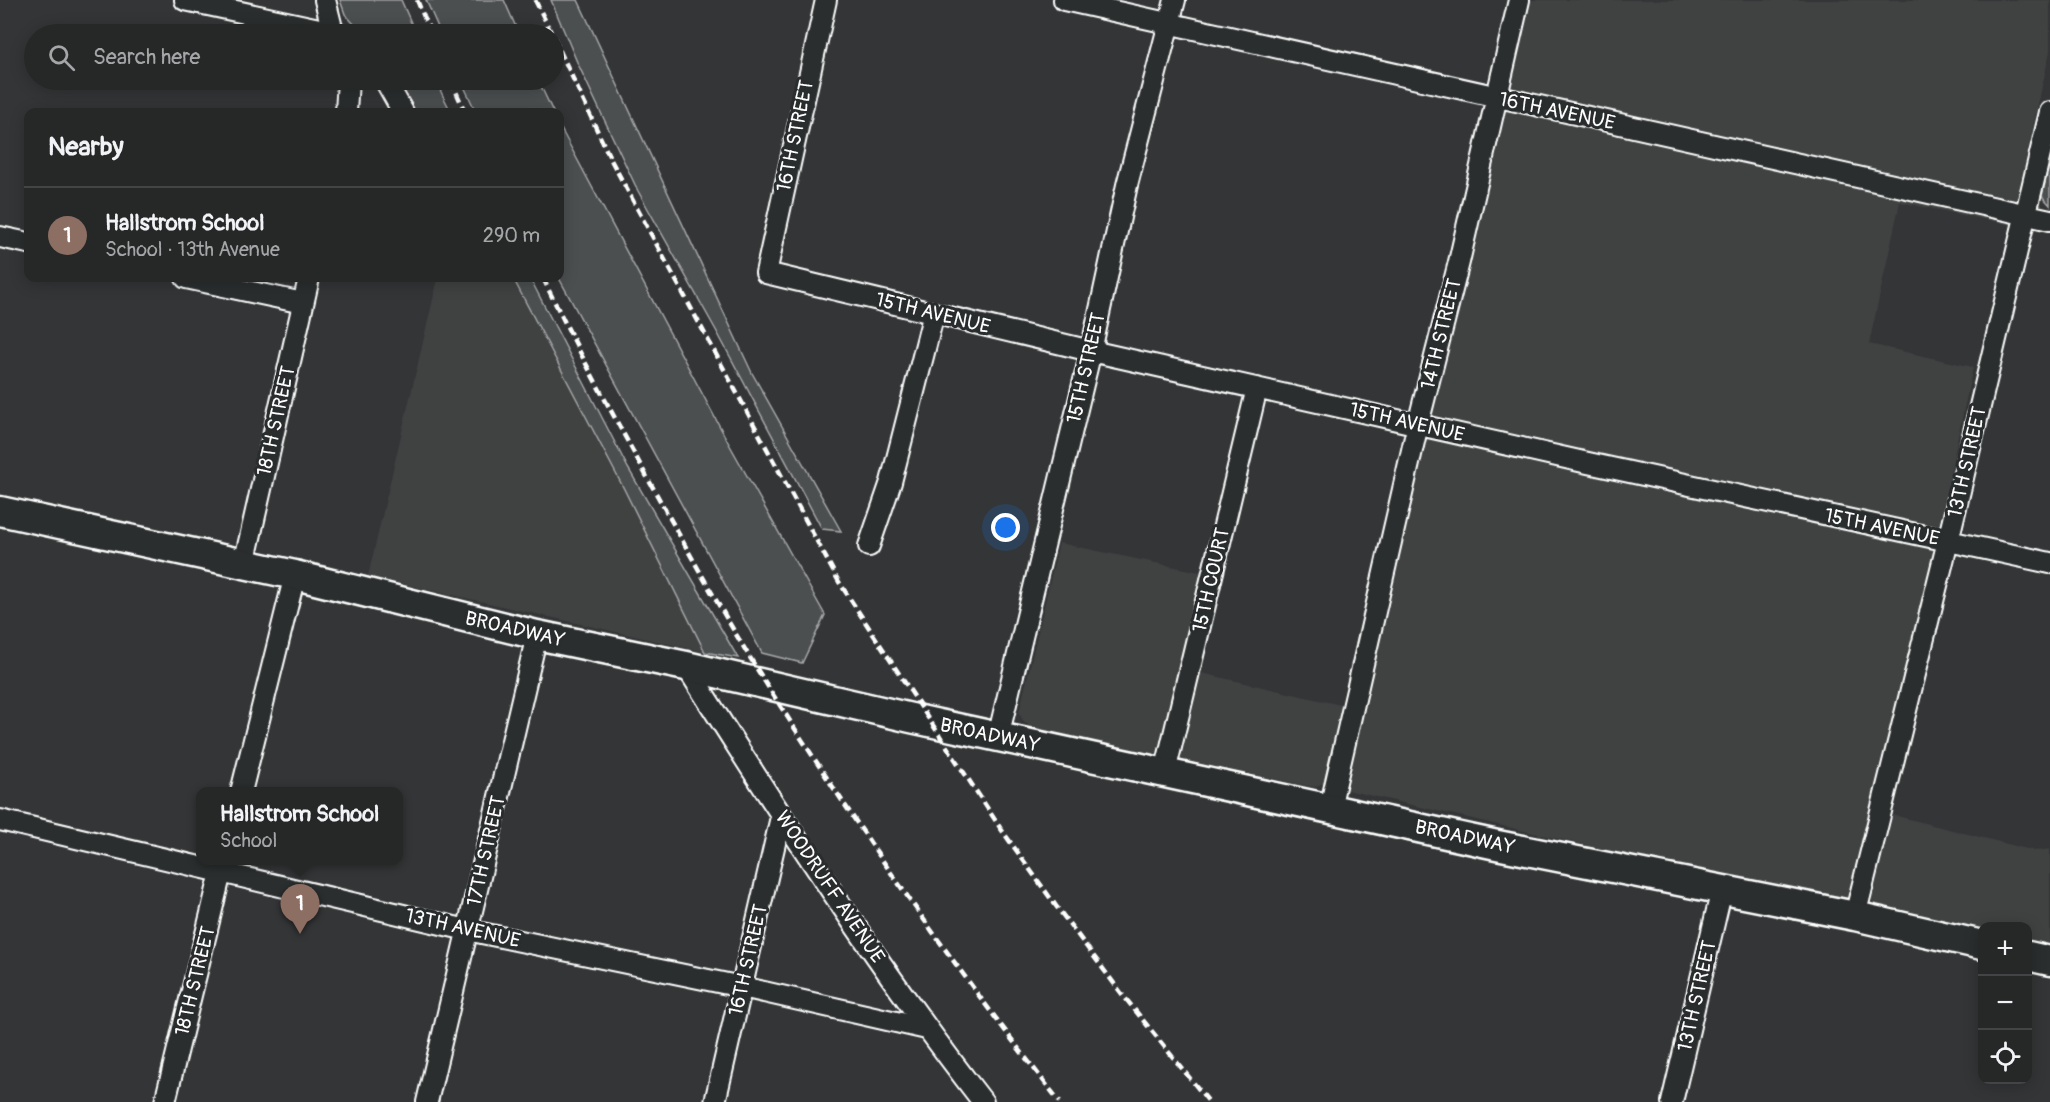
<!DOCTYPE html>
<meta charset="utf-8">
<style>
:root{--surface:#262828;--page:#2e3030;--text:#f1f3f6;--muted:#a4a6a8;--line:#424445;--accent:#ff9aa2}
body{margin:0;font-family:Pangolin,sans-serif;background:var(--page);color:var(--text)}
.controls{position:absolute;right:18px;bottom:18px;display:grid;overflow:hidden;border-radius:12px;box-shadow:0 3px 15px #0003}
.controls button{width:54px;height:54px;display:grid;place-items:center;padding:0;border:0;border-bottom:2px solid var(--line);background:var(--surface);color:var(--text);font:30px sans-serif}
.you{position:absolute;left:1006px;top:528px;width:21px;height:21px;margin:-15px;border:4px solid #fff;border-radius:50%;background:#1a73e8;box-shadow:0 0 0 9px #1a73e833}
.badge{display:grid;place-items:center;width:39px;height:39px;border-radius:50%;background:var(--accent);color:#fff;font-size:20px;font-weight:700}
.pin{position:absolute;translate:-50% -50px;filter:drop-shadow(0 2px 3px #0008)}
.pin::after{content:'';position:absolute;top:32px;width:21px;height:18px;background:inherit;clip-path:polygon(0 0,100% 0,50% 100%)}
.popup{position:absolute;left:196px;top:787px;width:207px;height:78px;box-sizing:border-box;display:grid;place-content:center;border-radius:12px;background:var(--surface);filter:drop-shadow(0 2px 4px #0005);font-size:20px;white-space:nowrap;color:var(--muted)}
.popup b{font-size:22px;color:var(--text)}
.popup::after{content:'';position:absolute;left:50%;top:100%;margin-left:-12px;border:12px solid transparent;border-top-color:var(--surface)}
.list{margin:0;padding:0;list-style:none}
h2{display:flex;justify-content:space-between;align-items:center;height:78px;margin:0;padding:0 24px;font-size:26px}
h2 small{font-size:20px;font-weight:400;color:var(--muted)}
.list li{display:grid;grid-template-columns:39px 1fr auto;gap:18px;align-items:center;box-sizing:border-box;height:96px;padding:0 24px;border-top:2px solid var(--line)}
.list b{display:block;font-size:22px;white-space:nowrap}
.list p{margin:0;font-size:20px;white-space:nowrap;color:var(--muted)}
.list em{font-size:20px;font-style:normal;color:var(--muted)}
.icon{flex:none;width:33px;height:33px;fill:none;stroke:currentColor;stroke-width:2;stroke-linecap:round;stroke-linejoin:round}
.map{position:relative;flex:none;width:2050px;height:1102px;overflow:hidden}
.search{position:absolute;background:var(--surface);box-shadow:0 3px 15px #0003;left:24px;top:24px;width:540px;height:66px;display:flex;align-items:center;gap:15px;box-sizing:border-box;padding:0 21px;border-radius:33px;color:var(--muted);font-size:22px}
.panel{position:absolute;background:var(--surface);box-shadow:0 3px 15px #0003;left:24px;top:108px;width:540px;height:174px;border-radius:12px}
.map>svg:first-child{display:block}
.built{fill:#404243}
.green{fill:#4c4f50;stroke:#a6a7a8;stroke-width:1.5}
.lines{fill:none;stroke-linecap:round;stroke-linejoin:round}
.street-casing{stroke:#fff;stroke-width:24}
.secondary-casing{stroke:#fff;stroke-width:33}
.street{stroke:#2a2d2e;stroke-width:20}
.secondary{stroke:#2a2d2e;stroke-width:28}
.rail{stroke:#fff;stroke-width:4.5;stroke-dasharray:9 4.5;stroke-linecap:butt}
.labels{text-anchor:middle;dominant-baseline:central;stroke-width:6;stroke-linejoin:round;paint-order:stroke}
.street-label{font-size:20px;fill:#fff;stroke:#2a2d2e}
</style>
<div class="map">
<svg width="2050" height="1102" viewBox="0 0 2050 1102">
<rect width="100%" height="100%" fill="#333536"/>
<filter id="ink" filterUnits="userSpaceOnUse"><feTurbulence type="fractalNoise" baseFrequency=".0167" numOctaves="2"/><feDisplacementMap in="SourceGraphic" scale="12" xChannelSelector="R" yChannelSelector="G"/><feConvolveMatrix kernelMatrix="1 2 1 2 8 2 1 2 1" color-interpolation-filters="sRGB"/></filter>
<g filter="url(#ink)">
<!-- built -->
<path class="built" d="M1509,0H2050V51L2011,225L1900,202L1869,344L1973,367L1929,572L1851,894L1847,901L1832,902L1321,784L1314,787L1303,785L1032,728L1023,721L1019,713L1059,543L1219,576L1197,672L1341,705Z
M438,278H513L516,282L623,487L705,652L368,576Z
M1893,815L2035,851L2050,849V949L2028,945V926H1982V935L1876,907L1871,899Z"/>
<!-- green -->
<path class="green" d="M340,0H401L416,34H363L345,14Z
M426,0H504L519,34H441Z
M551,0H578L752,373L841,531L822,529L717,332L638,191L577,62Z
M395,80H435L451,112H411Z
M461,80H538L553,112H476Z
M560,127L728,442L825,615L802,663L762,653L559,278Z
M2050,162V205L2042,196Z
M513,278H530L628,468L738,658L705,652L623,487Z"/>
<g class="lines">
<!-- street casing -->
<g class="street-casing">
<path id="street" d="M185,0L333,32L334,34
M325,0L333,32L338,34
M826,0L766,273L1091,351L1588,463L2050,563
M1064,0L2050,220
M385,80L403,112
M346,112L348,80
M0,237L28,243
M186,278L303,303
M869,546L891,482L934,313
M244,564L309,278
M686,666C780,815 875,963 983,1102
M998,737L1091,351L1127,185L1175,0
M1165,772L1257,388
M241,792L295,575
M1330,808L1418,424L1459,262L1519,0
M0,820L467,930L742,987L927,1029
M1855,916L1948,541L2050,112
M165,1102L224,860
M427,1102L537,635
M715,1102L781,817
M1672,1102L1722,889"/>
</g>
<!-- secondary casing -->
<g class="secondary-casing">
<path id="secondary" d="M0,511L295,575L537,635L686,666L911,718L1497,845L1855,916L1982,945
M2028,956L2050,961"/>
</g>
<!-- street -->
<use href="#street" class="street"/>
<!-- secondary -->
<use href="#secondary" class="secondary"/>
<!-- rail -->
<path class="rail" d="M417,0L431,34
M535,0L552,34
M554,38L611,160L839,582L1001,829L1056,906L1122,994L1209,1102
M451,80L465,112
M543,278C575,345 611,411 647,477C691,556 734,635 783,710C869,845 961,976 1060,1102"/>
</g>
</g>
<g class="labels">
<!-- street labels -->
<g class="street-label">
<text transform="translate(1557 111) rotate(12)">16TH AVENUE</text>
<text transform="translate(795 136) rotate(-78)">16TH STREET</text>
<text transform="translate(933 313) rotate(14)">15TH AVENUE</text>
<text transform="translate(1441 334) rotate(-76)">14TH STREET</text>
<text transform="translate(1086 368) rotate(-77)">15TH STREET</text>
<text transform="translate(276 421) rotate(-77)">18TH STREET</text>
<text transform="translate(1407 422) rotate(13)">15TH AVENUE</text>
<text transform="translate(1967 462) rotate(-77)">13TH STREET</text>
<text transform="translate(1882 527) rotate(12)">15TH AVENUE</text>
<text transform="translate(1211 580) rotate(-77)">15TH COURT</text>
<text transform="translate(515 629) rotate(13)">BROADWAY</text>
<text transform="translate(990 735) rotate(12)">BROADWAY</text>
<text transform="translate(1465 837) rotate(12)">BROADWAY</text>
<text transform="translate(486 851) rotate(-77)">17TH STREET</text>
<text transform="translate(830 887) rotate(56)">WOODRUFF AVENUE</text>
<text transform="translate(463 928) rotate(13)">13TH AVENUE</text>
<text transform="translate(748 960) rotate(-77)">16TH STREET</text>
<text transform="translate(195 981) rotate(-76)">18TH STREET</text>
<text transform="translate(1697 996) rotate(-77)">13TH STREET</text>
</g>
</g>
</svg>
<div class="controls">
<button>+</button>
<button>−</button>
<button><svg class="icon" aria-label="locate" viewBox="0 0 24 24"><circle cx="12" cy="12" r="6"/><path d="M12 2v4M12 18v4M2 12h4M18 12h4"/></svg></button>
</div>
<div class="you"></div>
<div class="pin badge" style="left:300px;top:934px;background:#8d6e63">1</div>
<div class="popup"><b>Hallstrom School</b>School</div>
<div class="search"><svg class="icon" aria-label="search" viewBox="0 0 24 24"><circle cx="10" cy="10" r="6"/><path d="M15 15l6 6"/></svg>Search here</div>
<section class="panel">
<h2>Nearby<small></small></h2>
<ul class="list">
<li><span class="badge" style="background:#8d6e63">1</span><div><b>Hallstrom School</b><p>School · 13th Avenue</p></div><em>290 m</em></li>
</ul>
</section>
</div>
